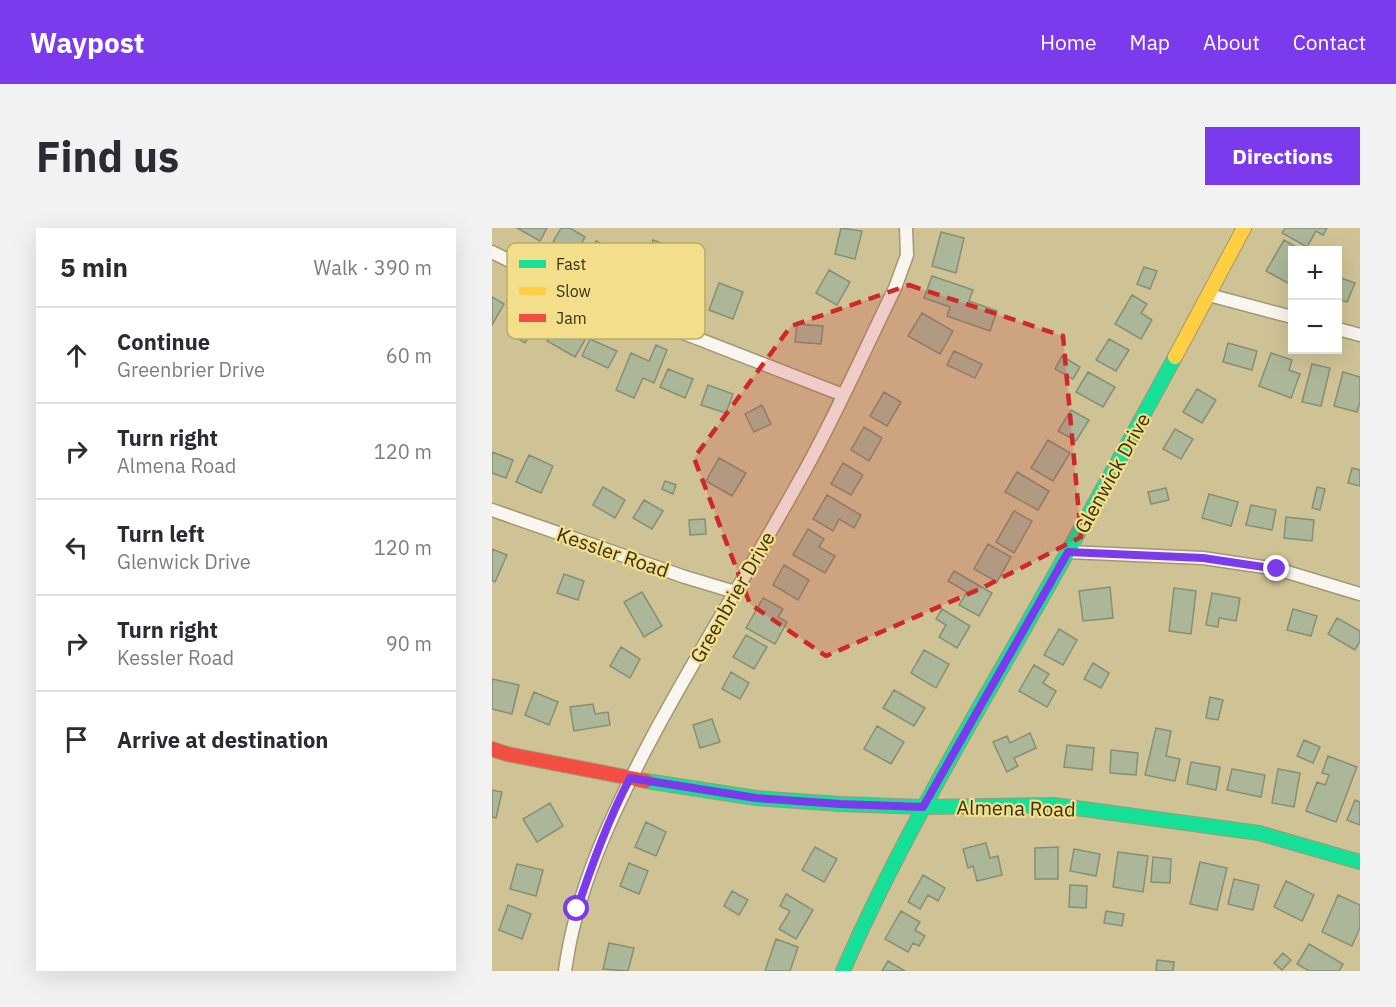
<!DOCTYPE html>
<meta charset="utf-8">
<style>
:root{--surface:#fff;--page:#f2f2f3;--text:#2b2b33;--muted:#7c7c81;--line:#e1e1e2;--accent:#7c3aed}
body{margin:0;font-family:"IBM Plex Sans",sans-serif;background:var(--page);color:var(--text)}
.controls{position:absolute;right:18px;top:18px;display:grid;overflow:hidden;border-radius:0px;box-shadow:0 6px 24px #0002}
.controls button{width:54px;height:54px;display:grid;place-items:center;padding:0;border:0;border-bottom:2px solid var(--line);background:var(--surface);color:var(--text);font:30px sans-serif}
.stop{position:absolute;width:18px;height:18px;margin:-14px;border:4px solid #7c3aed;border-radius:50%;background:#fff}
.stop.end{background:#7c3aed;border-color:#fff;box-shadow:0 2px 6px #0008}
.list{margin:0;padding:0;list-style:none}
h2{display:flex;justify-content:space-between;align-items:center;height:78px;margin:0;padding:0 24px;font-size:26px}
h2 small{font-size:20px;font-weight:400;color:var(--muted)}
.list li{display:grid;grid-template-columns:39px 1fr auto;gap:18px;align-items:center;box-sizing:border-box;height:96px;padding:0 24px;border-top:2px solid var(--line)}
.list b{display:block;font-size:22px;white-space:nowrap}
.list p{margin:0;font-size:20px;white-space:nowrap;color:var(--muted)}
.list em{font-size:20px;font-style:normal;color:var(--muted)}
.icon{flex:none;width:33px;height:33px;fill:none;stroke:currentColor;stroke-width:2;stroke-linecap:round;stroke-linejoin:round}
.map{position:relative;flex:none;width:868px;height:743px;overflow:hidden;border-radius:0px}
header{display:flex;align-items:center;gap:36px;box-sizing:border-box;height:84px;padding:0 30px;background:var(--accent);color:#fff}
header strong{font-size:28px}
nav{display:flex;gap:33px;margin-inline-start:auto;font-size:21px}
.intro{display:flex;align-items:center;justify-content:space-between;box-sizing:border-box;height:144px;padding:0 36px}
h1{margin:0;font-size:42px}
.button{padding:15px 27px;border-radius:0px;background:var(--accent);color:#fff;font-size:21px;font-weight:700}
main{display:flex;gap:36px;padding:0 36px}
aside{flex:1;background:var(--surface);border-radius:0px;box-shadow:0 6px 24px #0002}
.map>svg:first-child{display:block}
.building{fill:#acb698;stroke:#868f73;stroke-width:1.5}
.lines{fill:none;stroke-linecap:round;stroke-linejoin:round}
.street-casing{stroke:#a19873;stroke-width:15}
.fast-casing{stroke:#a19873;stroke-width:16}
.slow-casing{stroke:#a19873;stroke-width:16}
.jam-casing{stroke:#a19873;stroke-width:16}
.street{stroke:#f8f6ef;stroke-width:12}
.fast{stroke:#16e098;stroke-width:14}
.slow{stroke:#ffcf43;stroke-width:14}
.jam{stroke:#f24e42;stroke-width:14}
.route{stroke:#7c3aed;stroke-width:8}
.marked{fill:#ce2827;fill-opacity:0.2;stroke:#ce2827;stroke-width:4.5;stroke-dasharray:12 8;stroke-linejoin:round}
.labels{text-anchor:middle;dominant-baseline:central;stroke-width:4.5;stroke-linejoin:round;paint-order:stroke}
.street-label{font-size:20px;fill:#39300d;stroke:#f3de8c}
.key{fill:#f3de8c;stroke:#ba6;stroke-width:1.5}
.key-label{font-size:16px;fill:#39300d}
</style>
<header>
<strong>Waypost</strong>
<nav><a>Home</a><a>Map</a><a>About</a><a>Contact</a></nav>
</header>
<div class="intro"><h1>Find us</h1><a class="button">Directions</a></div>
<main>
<aside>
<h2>5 min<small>Walk · 390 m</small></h2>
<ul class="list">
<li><svg class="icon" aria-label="ahead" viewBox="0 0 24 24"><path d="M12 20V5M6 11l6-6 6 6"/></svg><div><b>Continue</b><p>Greenbrier Drive</p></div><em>60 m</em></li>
<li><svg class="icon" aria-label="right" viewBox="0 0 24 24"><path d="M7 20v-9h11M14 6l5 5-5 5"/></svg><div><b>Turn right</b><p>Almena Road</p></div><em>120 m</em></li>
<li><svg class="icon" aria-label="left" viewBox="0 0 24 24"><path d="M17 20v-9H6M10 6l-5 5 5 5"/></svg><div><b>Turn left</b><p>Glenwick Drive</p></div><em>120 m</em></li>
<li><svg class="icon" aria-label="right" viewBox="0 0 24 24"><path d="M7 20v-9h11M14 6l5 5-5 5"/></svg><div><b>Turn right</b><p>Kessler Road</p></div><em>90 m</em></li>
<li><svg class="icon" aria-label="arrive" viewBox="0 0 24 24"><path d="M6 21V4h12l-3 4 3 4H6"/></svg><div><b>Arrive at destination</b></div></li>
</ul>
</aside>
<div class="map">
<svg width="868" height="743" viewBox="0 0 868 743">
<rect width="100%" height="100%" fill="#cfc396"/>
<!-- building -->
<path class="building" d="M25,0H55L48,13Z
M69,0H78L93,9L83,27L61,14Z
M349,0L370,3L363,31L343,26Z
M793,0H835L831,7L824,3L815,19L790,5Z
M449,4L472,10L464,45L440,38Z
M161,12L183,20L173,47L163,43L157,57L135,49L144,25L155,29Z
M792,12L809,22H800V48L796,55L774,43Z
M104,13L129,25L121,44L95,32Z
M652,39L665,43L658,61L645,56Z
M337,42L358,54L345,77L324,65Z
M440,48L481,62L477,73L505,83L498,103L455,88L458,79L432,70Z
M846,49L863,55L855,74L846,71Z
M227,55L251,64L241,91L217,82Z
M640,67L655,76L649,85L660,92L649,111L623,96Z
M0,69L12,76L0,97Z
M29,82L47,92L33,115L16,104Z
M430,85L461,103L448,126L416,108Z
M65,96L93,112L83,129L55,113Z
M305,96L331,98L329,116L303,114Z
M98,111L125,123L116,140L90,128Z
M617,111L637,122L624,143L604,132Z
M736,115L765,123L760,142L731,134Z
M164,117L175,122L162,155L151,150L142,170L124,162L139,125L157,133Z
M462,123L490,136L483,150L455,137Z
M779,125L800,132L797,142L808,146L799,170L767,158Z
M570,128L588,139L581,151L563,141Z
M820,136L838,140L829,178L810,174Z
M176,141L201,151L193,170L168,159Z
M596,144L623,159L611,179L584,164Z
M851,144L868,149V174L865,184L842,178Z
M216,157L241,166L234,185L209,177Z
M705,161L724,172L710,195L691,184Z
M392,164L409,174L395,198L378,188Z
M270,177L279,196L262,204L253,186Z
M579,182L597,192L584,213L566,203Z
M372,199L390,210L377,233L359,222Z
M683,201L701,211L689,231L671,221Z
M556,212L578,225L561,253L539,240Z
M0,224L21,232L14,250L0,245Z
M37,227L61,238L49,265L24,254Z
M227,230L254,245L240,268L214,253Z
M351,235L371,247L359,267L339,256Z
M860,240L868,242V258L856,255Z
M525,244L557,263L546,282L513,264Z
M173,253L184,257L181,266L170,261Z
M111,259L133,272L123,290L101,277Z
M825,259L833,261L828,282L820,280Z
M674,260L677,272L659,276L656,264Z
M717,266L746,274L739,298L710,290Z
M335,267L369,287L362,300L347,291L341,303L321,291Z
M152,272L171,283L160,301L141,290Z
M759,277L784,282L780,302L754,297Z
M522,283L540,293L522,325L504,314Z
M794,289L822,292L820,313L792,310Z
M213,291L214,306L198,307L197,292Z
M316,301L332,311L327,319L343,328L333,345L301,327Z
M496,316L519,329L505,354L482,341Z
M0,321L15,327L3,354L0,352Z
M292,337L317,352L306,372L281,357Z
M462,343L500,365L487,388L467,377L475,364L456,353Z
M72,346L92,353L86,372L65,365Z
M618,359L621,390L591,393L587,363Z
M682,360L704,363L699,406L677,403Z
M150,364L170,398L152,409L132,374Z
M720,365L748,370L744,393L727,390L726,399L714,397Z
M271,370L291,381L286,389L295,394L283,416L254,400Z
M450,381L478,398L465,420L447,409L454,397L444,391Z
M801,381L825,388L819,408L795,402Z
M845,390L868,403V413L863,422L836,406Z
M567,401L585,412L571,437L552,427Z
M254,407L275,419L262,441L241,429Z
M129,419L148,431L138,450L118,438Z
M432,422L457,436L444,460L419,445Z
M601,435L617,445L609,460L592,451Z
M542,437L557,446L551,455L564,463L555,479L527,463Z
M239,444L257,455L248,471L230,461Z
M0,451L27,457L20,486L0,481Z
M402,462L433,480L422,498L391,480Z
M42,464L66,474L57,497L33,487Z
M718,469L731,472L726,492L714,490Z
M101,476L103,486L116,484L118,497L82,503L78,479Z
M220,491L228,514L208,520L201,497Z
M385,498L412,514L399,536L372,521Z
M664,500L679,503L674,528L688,531L683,553L653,547Z
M538,505L544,520L522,530L526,538L515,544L501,514L515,508L518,515Z
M812,512L828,519L821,535L805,528Z
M575,517L602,520L600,542L572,539Z
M619,522L646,525L644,547L618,545Z
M836,528L865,539L844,594L814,583L825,554L833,557L837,547L830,545Z
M699,534L728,539L724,562L695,556Z
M740,541L773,547L769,569L735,562Z
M786,541L808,545L802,579L780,575Z
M0,562L10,564L4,590L0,589Z
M863,572L868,574V597L855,592Z
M58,575L71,598L45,614L31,591Z
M154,594L174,604L164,628L143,619Z
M494,615L498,630L506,628L510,647L485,653L481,638L476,640L471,621Z
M323,619L345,631L332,654L310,642Z
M566,619V651H543V620Z
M582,621L608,626L604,648L578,643Z
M626,624L656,628L651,664L621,659Z
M661,629L679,631L678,655L659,654Z
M708,634L735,640L725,682L698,676Z
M137,635L156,643L147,666L128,658Z
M25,636L51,642L44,668L18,661Z
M431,647L453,660L446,673L436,667L428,681L416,674Z
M742,651L767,657L761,682L736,676Z
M794,653L822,667L810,693L782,679Z
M578,657L595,658L594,680L577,679Z
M240,663L256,672L247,687L232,678Z
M294,666L321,682L304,711L287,701L298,683L288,678Z
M846,667L868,677V699L860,718L830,704Z
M16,677L39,686L30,711L7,702Z
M409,683L428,694L423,702L433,708L427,718L421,715L416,724L393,711Z
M614,683L632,686L630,698L612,695Z
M284,711L306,719L298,743H273Z
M117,715L142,720L136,743L111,741Z
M817,716L851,736L847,743H817L805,736Z
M791,725L799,732L790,742L782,735Z
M665,732L682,734L681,743H664Z
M396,733L413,743H390Z"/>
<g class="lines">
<!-- street casing -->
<g class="street-casing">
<path id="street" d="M0,24L60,54L351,167
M717,67L800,89
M846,101L868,107
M0,282L193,349L243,364
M576,324L711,330L785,341L868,366
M73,743C84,662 118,590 155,519C202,429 257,344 306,255C342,192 371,125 403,60L415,27L414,0"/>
</g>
<!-- fast casing -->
<g class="fast-casing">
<path id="fast" d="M154,553L264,570L348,576L431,579L562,577L767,605L868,634
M351,743C401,628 464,520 527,410C580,317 632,223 683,129"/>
</g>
<!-- slow casing -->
<g class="slow-casing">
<path id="slow" d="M683,129L752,0"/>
</g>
<!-- jam casing -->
<g class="jam-casing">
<path id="jam" d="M0,521L15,526L154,553"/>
</g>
<!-- street -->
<use href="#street" class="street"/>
<!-- fast -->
<use href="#fast" class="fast"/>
<!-- slow -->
<use href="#slow" class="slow"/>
<!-- jam -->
<use href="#jam" class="jam"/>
</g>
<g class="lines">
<!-- route -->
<path class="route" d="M85,681C100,637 116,592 138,550L264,570L348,576L431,579L576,324L711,330L785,341"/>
</g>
<!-- marked area -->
<path class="marked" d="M417,57L571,108L589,309L490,360L334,428L258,376L202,230L299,98Z"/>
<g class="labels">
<!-- street labels -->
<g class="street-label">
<text transform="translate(620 245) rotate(-61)">Glenwick Drive</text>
<text transform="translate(121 324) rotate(19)">Kessler Road</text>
<text transform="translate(240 369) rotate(-60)">Greenbrier Drive</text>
<text transform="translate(524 580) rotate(1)">Almena Road</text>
</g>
</g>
<!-- legend -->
<rect x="15" y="15" width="198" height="96" rx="9" class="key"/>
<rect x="27" y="32" width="27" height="8" fill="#16e098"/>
<rect x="27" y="59" width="27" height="8" fill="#ffcf43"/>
<rect x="27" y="86" width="27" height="8" fill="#f24e42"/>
<g class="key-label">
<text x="64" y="42">Fast</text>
<text x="64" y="69">Slow</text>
<text x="64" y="96">Jam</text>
</g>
</svg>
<div class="controls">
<button>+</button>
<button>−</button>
</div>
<div class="stop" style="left:85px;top:681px"></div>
<div class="stop end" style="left:785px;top:341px"></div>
</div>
</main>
